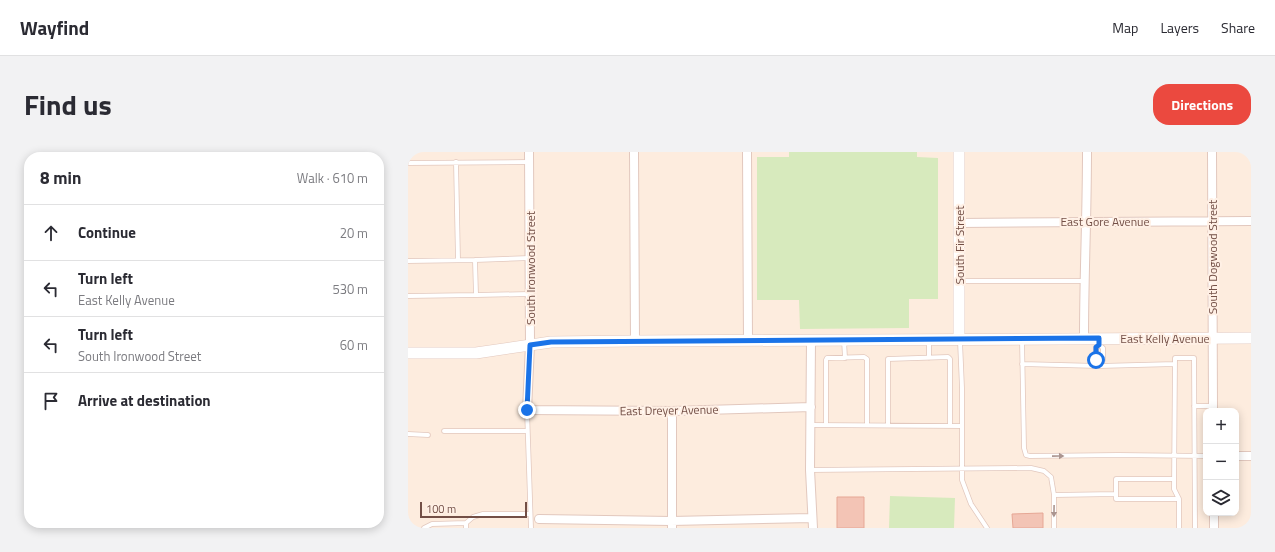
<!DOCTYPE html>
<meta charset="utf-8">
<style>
:root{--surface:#fff;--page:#f2f2f3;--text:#2b2b33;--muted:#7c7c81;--line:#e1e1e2;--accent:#eb493f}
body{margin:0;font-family:"Titillium Web",sans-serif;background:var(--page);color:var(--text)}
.controls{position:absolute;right:12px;bottom:12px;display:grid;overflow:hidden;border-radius:8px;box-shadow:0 2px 10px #0003}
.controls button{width:36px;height:36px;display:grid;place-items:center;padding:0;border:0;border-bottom:1px solid var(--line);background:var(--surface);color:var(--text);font:20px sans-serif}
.scale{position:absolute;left:12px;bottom:10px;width:107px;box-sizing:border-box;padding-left:4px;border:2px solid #734f46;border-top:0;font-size:11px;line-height:14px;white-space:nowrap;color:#734f46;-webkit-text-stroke:3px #fff0e5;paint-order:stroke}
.stop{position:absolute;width:12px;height:12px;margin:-9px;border:3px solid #1a73e8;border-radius:50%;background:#fff}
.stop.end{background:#1a73e8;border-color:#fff;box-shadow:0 1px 4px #0008}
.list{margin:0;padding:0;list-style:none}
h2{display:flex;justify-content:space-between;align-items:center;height:52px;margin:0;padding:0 16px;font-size:17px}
h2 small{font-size:13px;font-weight:400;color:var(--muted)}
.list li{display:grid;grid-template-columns:26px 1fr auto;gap:12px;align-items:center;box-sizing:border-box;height:56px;padding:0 16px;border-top:1px solid var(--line)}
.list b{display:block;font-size:15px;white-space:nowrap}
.list p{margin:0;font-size:13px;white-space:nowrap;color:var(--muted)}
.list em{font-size:13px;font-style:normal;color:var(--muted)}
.icon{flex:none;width:22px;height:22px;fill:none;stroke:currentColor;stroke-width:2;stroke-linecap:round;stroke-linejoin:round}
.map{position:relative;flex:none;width:843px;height:376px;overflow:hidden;border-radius:16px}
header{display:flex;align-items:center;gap:24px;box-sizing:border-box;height:56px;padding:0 20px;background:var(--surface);border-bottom:1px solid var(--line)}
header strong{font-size:19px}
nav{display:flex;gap:22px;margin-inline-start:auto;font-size:14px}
.intro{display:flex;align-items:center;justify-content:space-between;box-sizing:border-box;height:96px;padding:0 24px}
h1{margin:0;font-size:28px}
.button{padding:10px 18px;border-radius:16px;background:var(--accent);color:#fff;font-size:14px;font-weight:700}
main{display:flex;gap:24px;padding:0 24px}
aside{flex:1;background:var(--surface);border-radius:16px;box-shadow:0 2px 10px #0003}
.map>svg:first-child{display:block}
.green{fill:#d7eabd}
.building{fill:#f3c4b5;stroke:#e6a795}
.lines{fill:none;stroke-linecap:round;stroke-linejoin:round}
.service-casing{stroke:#e2c8be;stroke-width:5.5}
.minor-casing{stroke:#e2c8be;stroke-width:10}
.tertiary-casing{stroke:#e2c8be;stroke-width:12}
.service{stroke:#fff;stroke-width:4}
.minor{stroke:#fff;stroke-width:8}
.tertiary{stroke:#fff;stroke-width:11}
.oneway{fill:#ab9590}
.route{stroke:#1a73e8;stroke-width:5}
.labels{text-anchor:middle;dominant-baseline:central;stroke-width:4;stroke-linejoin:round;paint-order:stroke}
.street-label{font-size:12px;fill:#734f46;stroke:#fff0e5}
</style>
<header>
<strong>Wayfind</strong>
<nav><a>Map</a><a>Layers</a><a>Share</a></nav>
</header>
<div class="intro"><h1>Find us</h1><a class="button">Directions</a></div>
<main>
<aside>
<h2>8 min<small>Walk · 610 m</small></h2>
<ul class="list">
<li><svg class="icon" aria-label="ahead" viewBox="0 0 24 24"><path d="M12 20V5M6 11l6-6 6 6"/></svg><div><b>Continue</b></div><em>20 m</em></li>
<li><svg class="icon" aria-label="left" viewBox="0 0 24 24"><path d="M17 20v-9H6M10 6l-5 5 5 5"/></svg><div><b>Turn left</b><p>East Kelly Avenue</p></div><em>530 m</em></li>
<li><svg class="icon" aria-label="left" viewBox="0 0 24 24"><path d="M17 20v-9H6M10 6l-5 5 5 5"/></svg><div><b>Turn left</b><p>South Ironwood Street</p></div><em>60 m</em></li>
<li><svg class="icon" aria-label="arrive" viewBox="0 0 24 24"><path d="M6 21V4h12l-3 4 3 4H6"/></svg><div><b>Arrive at destination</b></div></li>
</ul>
</aside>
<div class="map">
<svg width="843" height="376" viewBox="0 0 843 376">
<rect width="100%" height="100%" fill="#fdecde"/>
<!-- green -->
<path class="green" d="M381,0H509V5L530,6V147H501V176L392,177L391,148H349V5H381Z
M482,344L547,346L546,376H481Z"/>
<!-- building -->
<path class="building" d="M429,345H456V376H429Z
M635,361V376H605L604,362Z"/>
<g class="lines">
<!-- service casing -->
<g class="service-casing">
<path id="service" d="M48,10L50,108
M0,11L121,10
M67,108L122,106
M0,109L67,108L68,143L0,144
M552,129H676
M68,143L121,142
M436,188L437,206
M614,188L616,296L618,303L622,304L710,303L798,304
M552,189L554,236V328L563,352L579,376
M691,189V193L688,195V208L691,214L767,212
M521,206V188
M691,211L695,208V196L691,193
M614,212L691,214
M786,254H805
M119,258L123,376
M403,273L554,274
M418,273V208L419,206L456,205L459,207V273
M480,273V207L540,205L542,207V274
M36,279H119
M0,282L20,283
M402,318L623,316L636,319L643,325L646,343V376
M766,327H708V347H771
M646,343L708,342
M58,371L65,365L75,362H122
M3,376H5
M16,376L24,372L58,371V376
M771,376V347L766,337L767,206H786L787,376"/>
</g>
<!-- minor casing -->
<g class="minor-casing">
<path id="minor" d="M121,0L122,193L119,258L264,259L403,255
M226,0L227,189
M339,0L340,188
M804,0L805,259
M551,71L843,69
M676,185C676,124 679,62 679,0
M403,188L402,318L405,376
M828,304H843
M806,361V376
M131,367L263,369L404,366
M264,376V259"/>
</g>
<!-- tertiary casing -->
<g class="tertiary-casing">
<path id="tertiary" d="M551,0V187
M0,201H68L143,190L227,189L843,186"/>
</g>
<!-- service -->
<use href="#service" class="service"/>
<!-- minor -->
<use href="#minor" class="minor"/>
<!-- tertiary -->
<use href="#tertiary" class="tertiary"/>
</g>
<!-- one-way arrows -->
<defs><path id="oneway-solid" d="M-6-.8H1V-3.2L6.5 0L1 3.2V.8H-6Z"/></defs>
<g class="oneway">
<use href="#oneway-solid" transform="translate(650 304) rotate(-1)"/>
<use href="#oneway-solid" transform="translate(646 359) rotate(91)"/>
</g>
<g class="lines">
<!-- route -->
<path class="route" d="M119,258L122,193L143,190L691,186V193L688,195V208"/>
</g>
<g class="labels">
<!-- street labels -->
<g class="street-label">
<text x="697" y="69">East Gore Avenue</text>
<text transform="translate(551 93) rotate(-90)">South Fir Street</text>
<text transform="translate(804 105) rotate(-90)">South Dogwood Street</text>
<text transform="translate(122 116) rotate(-90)">South Ironwood Street</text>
<text x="757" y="186">East Kelly Avenue</text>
<text transform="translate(261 258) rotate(-1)">East Dreyer Avenue</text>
</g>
</g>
</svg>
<div class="controls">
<button>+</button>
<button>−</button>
<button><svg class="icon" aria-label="layers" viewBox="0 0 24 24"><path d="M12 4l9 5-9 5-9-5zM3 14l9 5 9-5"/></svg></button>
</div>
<div class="scale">100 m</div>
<div class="stop" style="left:688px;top:208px"></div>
<div class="stop end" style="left:119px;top:258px"></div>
</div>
</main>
